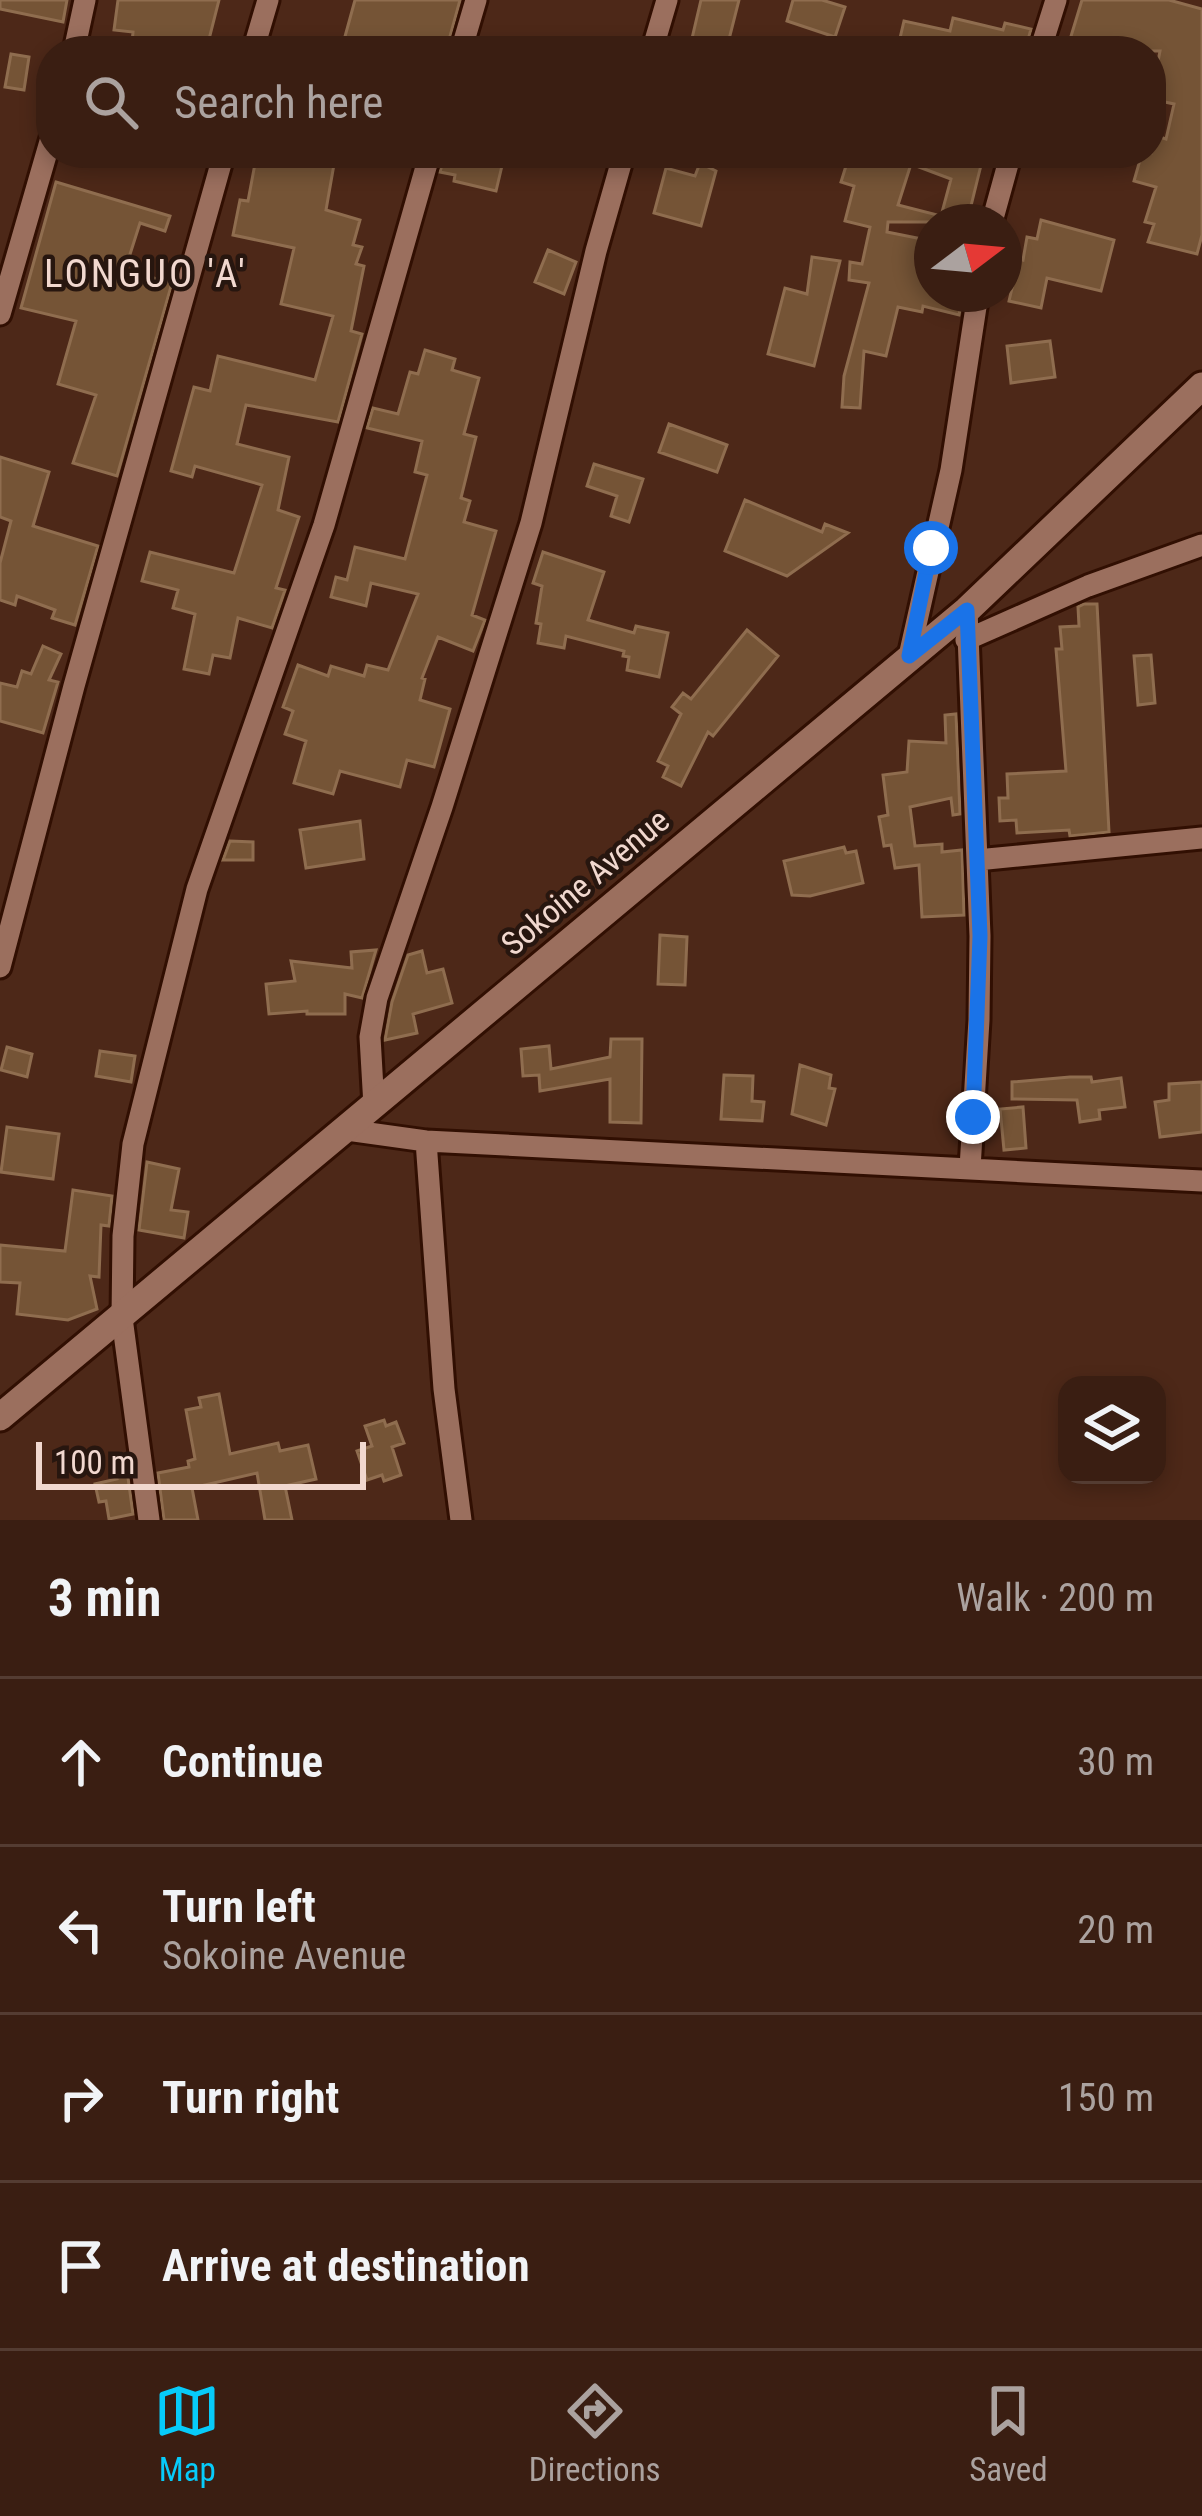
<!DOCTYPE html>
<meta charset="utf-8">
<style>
:root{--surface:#3a1e12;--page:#452b20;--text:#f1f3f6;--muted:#aba29f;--line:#543c32;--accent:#07cbf9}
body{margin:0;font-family:"Roboto Condensed",sans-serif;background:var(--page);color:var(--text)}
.controls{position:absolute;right:36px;bottom:36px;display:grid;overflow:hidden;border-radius:24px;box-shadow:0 6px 18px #0003}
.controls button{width:108px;height:108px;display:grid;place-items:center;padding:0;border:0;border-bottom:3px solid var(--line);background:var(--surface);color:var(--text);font:60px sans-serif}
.compass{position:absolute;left:914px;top:204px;width:108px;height:108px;border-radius:50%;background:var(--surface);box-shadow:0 6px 18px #0003;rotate:74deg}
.scale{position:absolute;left:36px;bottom:30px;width:330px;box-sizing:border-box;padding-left:12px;border:6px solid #f1d8cf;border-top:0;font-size:33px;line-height:42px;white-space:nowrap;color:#f1d8cf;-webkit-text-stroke:9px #27160f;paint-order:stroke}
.stop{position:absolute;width:36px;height:36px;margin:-27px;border:9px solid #1a73e8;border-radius:50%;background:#fff}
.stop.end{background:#1a73e8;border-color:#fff;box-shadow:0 3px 12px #0008}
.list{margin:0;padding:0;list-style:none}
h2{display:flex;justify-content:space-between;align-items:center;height:156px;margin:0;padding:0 48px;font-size:51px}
h2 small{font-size:39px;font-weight:400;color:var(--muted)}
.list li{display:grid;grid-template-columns:78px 1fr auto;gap:36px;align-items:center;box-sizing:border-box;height:168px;padding:0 48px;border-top:3px solid var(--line)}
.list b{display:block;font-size:45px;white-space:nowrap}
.list p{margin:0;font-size:39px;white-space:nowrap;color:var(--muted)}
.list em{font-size:39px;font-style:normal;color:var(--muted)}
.icon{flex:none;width:66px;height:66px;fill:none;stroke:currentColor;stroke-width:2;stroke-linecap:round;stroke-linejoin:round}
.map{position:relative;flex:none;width:1202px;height:1520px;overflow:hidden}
.search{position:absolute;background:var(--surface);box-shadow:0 6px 18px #0003;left:36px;right:36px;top:36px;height:132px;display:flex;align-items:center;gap:30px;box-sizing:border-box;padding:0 42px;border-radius:48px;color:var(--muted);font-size:45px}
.sheet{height:828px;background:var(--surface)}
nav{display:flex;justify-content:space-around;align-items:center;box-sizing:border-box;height:168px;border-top:3px solid var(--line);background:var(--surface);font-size:33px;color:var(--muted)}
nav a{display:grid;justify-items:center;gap:6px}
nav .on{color:var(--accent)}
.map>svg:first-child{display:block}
.building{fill:#755436;stroke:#8f6d4f;stroke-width:3;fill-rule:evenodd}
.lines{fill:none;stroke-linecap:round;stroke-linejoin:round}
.minor-casing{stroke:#310f02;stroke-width:27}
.tertiary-casing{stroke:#310f02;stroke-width:33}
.minor{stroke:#9b6f5e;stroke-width:21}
.tertiary{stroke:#9b6f5e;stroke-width:27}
.route{stroke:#1a73e8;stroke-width:15}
.labels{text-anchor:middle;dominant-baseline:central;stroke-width:9;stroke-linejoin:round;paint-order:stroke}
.street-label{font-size:33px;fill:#f1d8cf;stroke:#27160f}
.quarter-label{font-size:39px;letter-spacing:3px;fill:#f1d8cf;stroke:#27160f}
</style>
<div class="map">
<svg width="1202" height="1520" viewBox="0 0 1202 1520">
<rect width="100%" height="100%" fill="#4d2818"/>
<!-- building -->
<path class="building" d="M0,0H67L63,22L0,9Z
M118,0H219L206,51H161L132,43L133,32L114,30Z
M355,0H460L446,51H341Z
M701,0H739L726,51L690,47Z
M793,0H822L845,7L835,37L787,21Z
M1082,0H1169L1202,9V235L1197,254L1148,242L1154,224L1145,222L1156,187L1134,181L1142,153H1151V134L1166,139L1174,104L1151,99L1160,51H1084L1068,46Z
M953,18L1003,30L1005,23L1031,29L1025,51H897L904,21L950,31Z
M11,54L29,57L24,90L5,87Z
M257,153H336L326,210L360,220L353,245L362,247L356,264L364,266L351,331L362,334L338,422L246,405L237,444L289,457L278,510L299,517L276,588L285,590L272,628L238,618L230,658L213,655L209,674L184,669L195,614L173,608L178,590L142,581L150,552L234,573L262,485L195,466L192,477L171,471L194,387L210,391L218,356L315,380L333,316L281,304L294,248L233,235L240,200L248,201Z
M388,153H414L411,166L387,161Z
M445,153H505L496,191L454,181L455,175L440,172Z
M850,153L886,158V153H984L967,222H888L887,232L932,241V294H963L959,315L923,306L922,312L898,307L886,356L864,351L860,408L842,407L844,376L869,283L849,280L850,262L862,264L870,227L845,221L854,186L841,182ZM911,164L951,179L941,216L898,205Z
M700,163L716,171L701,226L654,213L666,168L695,176Z
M56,182L170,216L165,231L140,223L125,270L172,283L117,476L73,463L96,395L58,384L76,321L21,308Z
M1041,220L1114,240L1101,291L1047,278L1041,308L1009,301L1013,284L1007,283L1012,257L1023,260L1027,237L1037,239Z
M548,250L576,262L564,294L535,282Z
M812,257L840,261L814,366L768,354L785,288L807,294Z
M1050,341L1055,377L1011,383L1007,346Z
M425,350L455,359L452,370L479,378L464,434L476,437L461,498L470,501L464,522L496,531L472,615L485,620L473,651L438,637L422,678L425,679L420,700L450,709L434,767L407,760L400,787L340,771L333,794L294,783L306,741L285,734L293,711L283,707L298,665L328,676L331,666L364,676L367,665L388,670L418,594L371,583L366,606L331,597L336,577L347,580L355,547L405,559L427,475L415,472L422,441L367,428L373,408L398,414L410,372L418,374Z
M669,424L727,445L717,472L659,452Z
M0,457L49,472L33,526L98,546L75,625L52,618L55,610L17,596L15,605L0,600V563L11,521L0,517Z
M594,464L643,479L629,522L611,516L617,496L587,486Z
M745,500L822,532L825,524L848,533L787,576L725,551Z
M543,552L604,572L588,620L634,633L636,626L668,633L659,677L627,670L629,657L623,656L624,651L566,636L564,648L538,643L541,624L536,623L542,586L533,583Z
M1084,604H1097L1109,832L1070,836L1069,830L1017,833L1016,820L1000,821L999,798H1008L1007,774L1066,771L1056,649H1062L1060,627L1079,626L1078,607Z
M747,630L778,656L713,736L708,732L681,786L663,777L668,766L658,761L681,714L672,707L683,693L691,699Z
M43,646L61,654L49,680L58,682L43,733L0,721V683L17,687L22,671L31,674Z
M1151,655L1155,703L1138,705L1134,656Z
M956,714L960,814L953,815L951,798L910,807L915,846L942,844V852L962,850L964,915L922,917L919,865L895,868L891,845L884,846L879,817L888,815L883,775L907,772L909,741L946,743L945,715Z
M360,821L364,859L306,868L300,830Z
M230,841L253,842V860H223Z
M844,847L846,853L856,851L863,883L810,896L792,895L784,861Z
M660,935L687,937L685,985L658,984Z
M376,950L362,998L345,994V1014H307V1011L269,1014L266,984L295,981L291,961L352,968L351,952Z
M422,951L427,973L443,969L452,1003L413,1014L417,1033L385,1040L392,1002L408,955Z
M611,1039H642L641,1123L610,1122V1079L540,1091L539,1075L523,1076L521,1049L549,1046L551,1069L610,1057Z
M7,1047L32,1054L27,1077L1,1070Z
M100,1051L135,1056L131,1082L96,1076Z
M800,1065L831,1075L829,1088L835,1089L826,1125L792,1114Z
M724,1075L753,1076L752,1101L764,1102L762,1121L721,1119Z
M1070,1077H1091L1092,1082L1121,1078L1125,1107L1099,1110L1100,1119L1080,1122L1077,1100L1012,1099V1082Z
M1202,1082V1132L1160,1137L1155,1102L1169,1100V1084Z
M1023,1107L1026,1148L1004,1150L1000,1109Z
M7,1127L59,1134L53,1179L1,1172Z
M147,1162L179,1169L171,1210L188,1212L184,1238L139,1230Z
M73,1190L112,1196L109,1226L101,1225L99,1277L90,1276L97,1309L68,1320L17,1314L20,1283L0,1282V1245L65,1251Z
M219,1394L230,1454L278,1443L280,1451L308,1445L316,1479L285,1486L292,1520H265L257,1473L192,1488L198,1520H164L158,1473L189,1467L188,1461L195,1459L186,1410L201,1407L199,1398Z
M384,1420L386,1426L396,1422L404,1443L392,1447L401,1475L384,1481L382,1475L367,1480L357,1451L372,1446L365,1426Z
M125,1456L133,1514L109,1519L106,1501L99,1502L95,1484L117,1479L112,1459Z"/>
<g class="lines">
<!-- minor casing -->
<g class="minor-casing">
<path id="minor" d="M74,51L85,0
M253,51L268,0
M461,51L476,0
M652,51L667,0
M1040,51L1056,0
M992,222L1011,153
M0,314L51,138
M967,610L980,936L979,1020L970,1168
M966,640L1088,586L1202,545
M909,656L951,470L978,294
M977,860L1202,838
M0,967L74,686L224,153
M374,1106L370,1037L377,998L442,807L531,523L596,251L624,153
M347,1130L426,1141L1202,1181
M426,1141L444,1389L461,1520
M149,1520L122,1318L123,1236L133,1144L197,889L324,525L430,153"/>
</g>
<!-- tertiary casing -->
<g class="tertiary-casing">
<path id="tertiary" d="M0,1417L967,610L1202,386"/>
</g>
<!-- minor -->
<use href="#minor" class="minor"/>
<!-- tertiary -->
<use href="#tertiary" class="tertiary"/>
</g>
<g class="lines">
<!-- route -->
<path class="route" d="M931,548L909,656L967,610L980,936L973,1117"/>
</g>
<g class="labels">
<!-- street labels -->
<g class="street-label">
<text transform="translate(585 882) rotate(-40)">Sokoine Avenue</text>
</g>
<!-- quarter labels -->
<g class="quarter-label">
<text x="146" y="274">LONGUO 'A'</text>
</g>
</g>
</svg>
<div class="controls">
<button><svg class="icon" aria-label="layers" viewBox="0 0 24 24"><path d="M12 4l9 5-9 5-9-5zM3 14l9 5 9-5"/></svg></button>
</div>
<svg class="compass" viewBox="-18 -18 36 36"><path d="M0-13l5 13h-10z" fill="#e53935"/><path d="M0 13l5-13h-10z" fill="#aba29f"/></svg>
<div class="scale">100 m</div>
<div class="stop" style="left:931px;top:548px"></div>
<div class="stop end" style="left:973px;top:1117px"></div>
<div class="search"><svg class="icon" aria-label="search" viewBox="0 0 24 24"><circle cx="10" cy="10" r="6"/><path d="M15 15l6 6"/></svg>Search here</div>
</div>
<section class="sheet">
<h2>3 min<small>Walk · 200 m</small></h2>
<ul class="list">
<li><svg class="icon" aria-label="ahead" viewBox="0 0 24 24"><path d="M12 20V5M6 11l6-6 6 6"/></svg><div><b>Continue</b></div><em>30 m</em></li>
<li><svg class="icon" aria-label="left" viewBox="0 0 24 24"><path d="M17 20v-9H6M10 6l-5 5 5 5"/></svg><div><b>Turn left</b><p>Sokoine Avenue</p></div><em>20 m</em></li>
<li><svg class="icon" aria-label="right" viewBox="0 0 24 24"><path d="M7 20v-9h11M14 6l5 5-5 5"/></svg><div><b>Turn right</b></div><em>150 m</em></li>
<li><svg class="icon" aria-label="arrive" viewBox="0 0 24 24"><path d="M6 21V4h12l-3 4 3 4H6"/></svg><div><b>Arrive at destination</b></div></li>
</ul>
</section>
<nav>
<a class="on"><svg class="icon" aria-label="map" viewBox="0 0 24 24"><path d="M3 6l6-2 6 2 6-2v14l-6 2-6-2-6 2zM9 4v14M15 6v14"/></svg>Map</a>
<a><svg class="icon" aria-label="directions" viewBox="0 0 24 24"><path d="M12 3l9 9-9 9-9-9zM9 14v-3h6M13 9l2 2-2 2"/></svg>Directions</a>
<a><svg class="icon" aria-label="saved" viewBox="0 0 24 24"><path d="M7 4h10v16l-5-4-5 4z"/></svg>Saved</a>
</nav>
